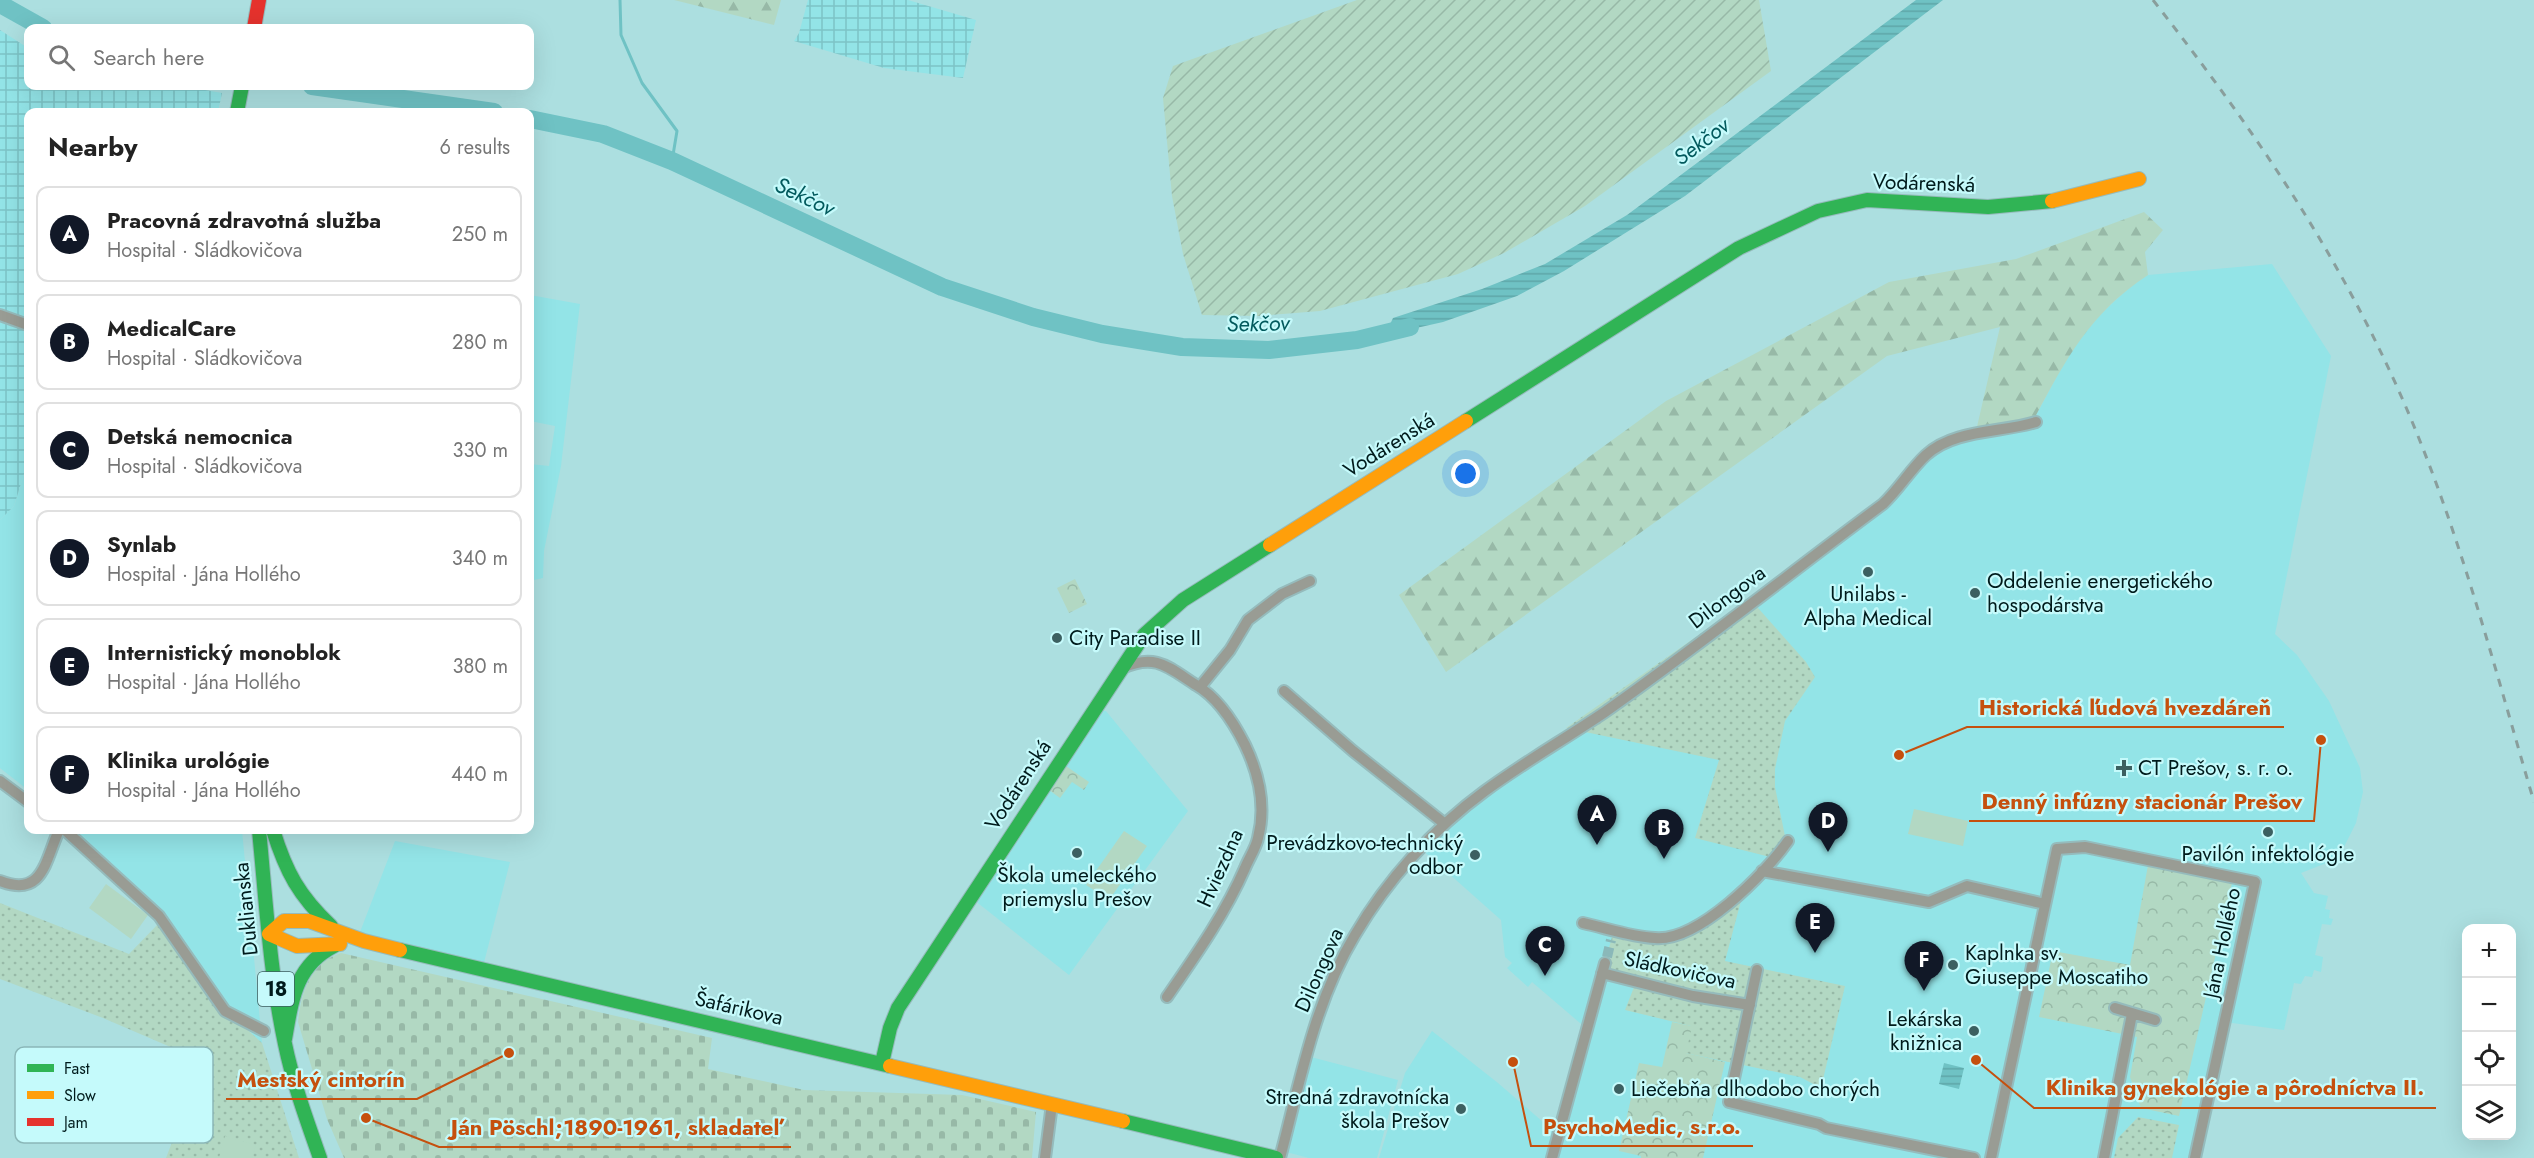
<!DOCTYPE html>
<meta charset="utf-8">
<style>
:root{--surface:#fff;--page:#f2f2f2;--text:#222;--muted:#767676;--line:#e0e0e0;--accent:#111827}
body{margin:0;font-family:Jost,sans-serif;background:var(--page);color:var(--text)}
.controls{position:absolute;right:18px;bottom:18px;display:grid;overflow:hidden;border-radius:12px;box-shadow:0 6px 24px #0002}
.controls button{width:54px;height:54px;display:grid;place-items:center;padding:0;border:0;border-bottom:2px solid var(--line);background:var(--surface);color:var(--text);font:30px sans-serif}
.you{position:absolute;left:1466px;top:474px;width:21px;height:21px;margin:-15px;border:4px solid #fff;border-radius:50%;background:#1a73e8;box-shadow:0 0 0 9px #1a73e833}
.badge{display:grid;place-items:center;width:39px;height:39px;border-radius:50%;background:var(--accent);color:#fff;font-size:20px;font-weight:700}
.pin{position:absolute;translate:-50% -50px;filter:drop-shadow(0 2px 3px #0008)}
.pin::after{content:'';position:absolute;top:32px;width:21px;height:18px;background:inherit;clip-path:polygon(0 0,100% 0,50% 100%)}
.list{margin:0;padding:0;list-style:none}
h2{display:flex;justify-content:space-between;align-items:center;height:78px;margin:0;padding:0 24px;font-size:26px}
h2 small{font-size:20px;font-weight:400;color:var(--muted)}
.list li{display:grid;grid-template-columns:39px 1fr auto;gap:18px;align-items:center;box-sizing:border-box;height:96px;margin:0 12px 12px;padding:0 12px;border:2px solid var(--line);border-radius:12px}
.list b{display:block;font-size:22px;white-space:nowrap}
.list p{margin:0;font-size:20px;white-space:nowrap;color:var(--muted)}
.list em{font-size:20px;font-style:normal;color:var(--muted)}
.icon{flex:none;width:33px;height:33px;fill:none;stroke:currentColor;stroke-width:2;stroke-linecap:round;stroke-linejoin:round}
.map{position:relative;flex:none;width:2534px;height:1158px;overflow:hidden}
.search{position:absolute;background:var(--surface);box-shadow:0 6px 24px #0002;left:24px;top:24px;width:510px;height:66px;display:flex;align-items:center;gap:15px;box-sizing:border-box;padding:0 21px;border-radius:12px;color:var(--muted);font-size:22px}
.panel{position:absolute;background:var(--surface);box-shadow:0 6px 24px #0002;left:24px;top:108px;width:510px;height:726px;border-radius:12px}
.map>svg:first-child{display:block}
.built{fill:#93e4e7}
.industrial{fill:url(#industrial-grid)}
.grass{fill:url(#grass-dots)}
.forest{fill:url(#forest-firs)}
.cemetery{fill:url(#cemetery-stones)}
.park{fill:url(#park-crowns)}
.garden{fill:url(#garden-furrows)}
.pitch{fill:#b2d8c3}
.water{fill:url(#water-rules)}
.lines{fill:none;stroke-linecap:round;stroke-linejoin:round}
.stream{stroke:#6fc2c4;stroke-width:3}
.river{stroke:#6fc2c4;stroke-width:18}
.street-tunnel{stroke:#8ab8b9;stroke-width:10;stroke-dasharray:10 5;stroke-linecap:butt}
.street-casing{stroke:#95bbbc;stroke-width:14}
.fast-casing{stroke:#95bbbc;stroke-width:16}
.slow-casing{stroke:#95bbbc;stroke-width:16}
.jam-casing{stroke:#95bbbc;stroke-width:16}
.street{stroke:#999c94;stroke-width:10}
.fast{stroke:#30b455;stroke-width:14}
.slow{stroke:#ff9f0a;stroke-width:14}
.jam{stroke:#e5322d;stroke-width:14}
.rail{stroke:#899e9c;stroke-width:3;stroke-dasharray:8 8;stroke-linecap:butt}
.poi-dot{fill:#3c6061;stroke:#c5fafb;stroke-width:2}
.labels{text-anchor:middle;dominant-baseline:central;stroke-width:4.5;stroke-linejoin:round;paint-order:stroke}
.shield{fill:#c5fafb;stroke:#3b5e5f;stroke-width:1.5}
.shield-label{font-size:20px;font-weight:bold;fill:#001b1c}
.street-label{font-size:21px;fill:#001b1c;stroke:#c5fafb}
.poi-label{font-size:21px;fill:#001b1c;stroke:#c5fafb;text-anchor:start}
.water-label{font-size:22px;font-style:italic;fill:#025a5d;stroke:#c5fafb}
.key{fill:#c5fafb;stroke:#8ab7b8;stroke-width:1.5}
.key-label{font-size:16px;fill:#001b1c}
.leader{fill:none;stroke:#c5500e;stroke-width:2}
.callout-dot{fill:#c5500e;stroke:#c5fafb;stroke-width:2}
.callout-label{font-size:22px;text-anchor:middle;font-weight:bold;fill:#c5500e;stroke:#c5fafb;stroke-width:4.5;stroke-linejoin:round;paint-order:stroke}
</style>
<div class="map">
<svg width="2534" height="1158" viewBox="0 0 2534 1158">
<defs>
<pattern id="industrial-grid" width="8" height="8" patternUnits="userSpaceOnUse" patternTransform="scale(1.5)"><rect width="8" height="8" fill="#93e4e7"/><path d="M0 4h8M4 0v8" fill="none" stroke="#7dc3c6"/></pattern>
<pattern id="grass-dots" width="8" height="8" patternUnits="userSpaceOnUse" patternTransform="scale(1.5)"><rect width="8" height="8" fill="#b2d8c3"/><path d="M2 2h.1M6 6h.1" fill="none" stroke="#97b9a7" stroke-width="1.8" stroke-linecap="round"/></pattern>
<pattern id="forest-firs" width="22" height="20" patternUnits="userSpaceOnUse" patternTransform="scale(1.5)"><rect width="22" height="20" fill="#b2d8c3"/><path d="M5 1l3.5 6h-7zM16 11l3.5 6h-7z" fill="#97b9a7"/></pattern>
<pattern id="cemetery-stones" width="16" height="16" patternUnits="userSpaceOnUse" patternTransform="scale(1.5)"><rect width="16" height="16" fill="#b2d8c3"/><path d="M2 7V4a2 2 0 0 1 4 0v3zM10 15v-3a2 2 0 0 1 4 0v3z" fill="#97b9a7"/></pattern>
<pattern id="park-crowns" width="20" height="18" patternUnits="userSpaceOnUse" patternTransform="scale(1.5)"><rect width="20" height="18" fill="#b2d8c3"/><path d="M2 6a3 3 0 1 1 6 0M12 15a3 3 0 1 1 6 0" fill="none" stroke="#97b9a7"/></pattern>
<pattern id="garden-furrows" width="10" height="10" patternUnits="userSpaceOnUse" patternTransform="scale(1.5)"><rect width="10" height="10" fill="#b2d8c3"/><path d="M-1 1l2-2M0 10L10 0M9 11l2-2" fill="none" stroke="#97b9a7"/></pattern>
<pattern id="water-rules" width="6" height="5" patternUnits="userSpaceOnUse" patternTransform="scale(1.5)"><rect width="6" height="5" fill="#6fc2c4"/><path d="M0 2.5h6" fill="none" stroke="#5ea6a8"/></pattern>
</defs>
<rect width="100%" height="100%" fill="#acdfe0"/>
<!-- built -->
<path class="built" d="M2272,264L2331,356L2275,634L2297,655L2329,701L2360,768L2363,792L2356,823L2342,851L2329,862L2301,873L2314,893L2328,896L2325,909L2330,910L2329,918L2333,919L2331,925L2322,924L2315,955L2323,957L2321,972L2314,970L2312,977L2305,976L2301,984L2294,983L2284,1030L2225,1022L2195,1158H1379L1405,1073L1432,1031L1498,1083L1558,1135L1587,1029L1532,982L1528,987L1507,968L1512,963L1505,957L1501,920L1420,848L1445,824L1883,504L1940,445L2034,419L2069,353L2091,323L2133,284L2148,275Z
M530,295L580,304L561,466L544,551L543,578L530,581V464L549,466L555,426L530,421Z
M28,461V790L0,768V520L14,506Z
M1088,710L1106,711L1188,811L1069,975L969,896Z
M72,830H242L262,1043L207,993L171,937Z
M395,841L510,862L481,974L355,945Z
M1311,1057L1398,1080L1377,1158H1309L1286,1152Z"/>
<!-- industrial -->
<path class="industrial" d="M808,0H908L976,20L963,78L884,68L794,41L799,33Z
M0,30L28,48V86H183L222,93L218,112H28V461L14,506L0,520Z"/>
<!-- grass -->
<path class="grass" d="M1750,599L1806,662L1815,677L1785,721L1775,769V787L1786,841L1774,858L1695,838L1719,760L1566,728Z
M1745,886L1725,961L1845,986L1821,1088L1800,1077L1685,1053L1691,1026L1625,1010L1636,982L1602,973L1614,930L1680,936Z
M0,903L129,954L159,923L207,993L262,1043L299,1158H166L203,1061L103,1018L0,979Z
M2138,1117L2179,1125L2172,1158H2114L2118,1138Z"/>
<!-- forest -->
<path class="forest" d="M674,0H781L774,25Z
M2144,212L2163,230L2145,252L2148,275C2090,313 2066,359 2034,419L1976,431L2000,327L1887,356L1446,672L1399,595L1666,401L1889,282L2016,259Z"/>
<!-- cemetery -->
<path class="cemetery" d="M341,953L712,1038L708,1069L804,1090L962,1095L1036,1112L1032,1158H344L327,1119L298,1022C301,993 310,963 341,953Z"/>
<!-- park -->
<path class="park" d="M1075,579L1087,604L1069,613L1057,588Z
M1066,766L1089,782L1084,790L1072,782L1060,798L1049,790Z
M2148,865L2232,883L2179,1116L2141,1108L2130,1077L2137,1037L2039,1017L2053,951L2130,965Z
M1672,1022L1692,1026L1686,1053L1725,1062L1703,1158H1641V1156L1619,1151L1639,1063L1662,1067Z"/>
<!-- garden -->
<path class="garden" d="M1357,0H1759L1771,71L1585,206L1504,253L1458,274L1320,311L1259,316L1202,315L1183,254L1172,196L1163,98L1173,66Z"/>
<!-- pitch -->
<path class="pitch" d="M1914,809L1968,821L1963,846L1908,834Z
M1124,831L1147,846L1109,900L1086,885Z
M106,884L148,915L131,939L89,908Z
M225,1136L256,1145L252,1158H219Z"/>
<!-- water -->
<path class="water" d="M1916,0H1943L1685,196L1564,271L1517,296L1443,322L1385,335L1393,318L1482,289L1545,264L1627,215Z
M1944,1063L1964,1068L1959,1089L1939,1084Z"/>
<g class="lines">
<!-- stream -->
<path class="stream" d="M620,0L621,35L642,83L677,131L672,161"/>
<!-- river -->
<path class="river" d="M0,4L43,28
M312,86L494,112
M530,119L603,134L672,161L942,287L1033,317L1102,334L1182,347L1269,350L1357,340L1410,327"/>
<!-- street-tunnel -->
<path class="street-tunnel" d="M1607,957L1611,940"/>
<!-- street casing -->
<g class="street-casing">
<path id="street" d="M0,315L28,325
M1122,668C1156,653 1168,667 1196,685C1217,697 1234,723 1245,745C1259,774 1266,807 1258,838C1256,848 1249,858 1245,868C1225,914 1196,955 1167,997
M1200,687L1230,650L1248,620L1282,594L1310,581
M1284,691L1353,751L1445,824
M0,781L28,802
M65,830L159,916L225,1011L264,1031
M1762,871L1929,902L1967,886L2045,904
M0,881C43,898 45,861 59,830
M1583,923C1606,928 1631,937 1655,938C1698,942 1765,874 1788,841
M1757,970L1729,1102L1819,1124L1826,1128L1974,1158
M1602,973L1693,996L1750,1005
M2115,1008L2155,1020
M1045,1158L1052,1104
M1280,1158C1300,1082 1314,1003 1355,935C1387,880 1433,829 1485,791C1523,763 1565,739 1605,712C1699,646 1790,573 1883,504C1899,489 1910,470 1926,455C1954,429 2001,433 2036,422
M1552,1158L1605,963
M1991,1158L2057,849L2085,847L2255,882L2195,1158
M2104,1158L2132,1014"/>
</g>
<!-- fast casing -->
<g class="fast-casing">
<path id="fast" d="M237,112L242,86
M1466,421L1739,248L1818,211L1867,200L1988,207L2052,201
M259,830C266,902 270,974 285,1044C293,1083 307,1121 320,1158
M273,830C286,872 299,896 331,926
M400,950L890,1066
M285,1039C292,1000 295,966 334,946
M882,1063L890,1028L898,1008L1144,635L1183,600L1270,545
M1123,1121L1276,1158"/>
</g>
<!-- slow casing -->
<g class="slow-casing">
<path id="slow" d="M2052,201L2139,179
M1270,545L1466,421
M340,944L297,946L269,934L284,921H309L364,941L400,950
M890,1066L1123,1121"/>
</g>
<!-- jam casing -->
<g class="jam-casing">
<path id="jam" d="M254,28L259,0"/>
</g>
<!-- street -->
<use href="#street" class="street"/>
<!-- fast -->
<use href="#fast" class="fast"/>
<!-- slow -->
<use href="#slow" class="slow"/>
<!-- jam -->
<use href="#jam" class="jam"/>
<!-- rail -->
<path class="rail" d="M2153,0C2252,127 2337,250 2402,398C2459,528 2494,666 2534,802"/>
</g>
<!-- markers -->
<g class="poi-dot">
<circle cx="1868" cy="572" r="6"/>
<circle cx="1975" cy="593" r="6"/>
<circle cx="1057" cy="638" r="6"/>
<path d="M2121 759h6v6h6v6h-6v6h-6v-6h-6v-6h6z"/>
<circle cx="2268" cy="832" r="6"/>
<circle cx="1077" cy="853" r="6"/>
<circle cx="1475" cy="855" r="6"/>
<circle cx="1953" cy="965" r="6"/>
<circle cx="1974" cy="1031" r="6"/>
<circle cx="1619" cy="1089" r="6"/>
<circle cx="1461" cy="1109" r="6"/>
</g>
<g class="labels">
<!-- shield labels -->
<rect class="shield" x="258" y="972" width="36" height="34" rx="4.5"/>
<g class="shield-label">
<text x="276" y="989">18</text>
</g>
<!-- street labels -->
<g class="street-label">
<text transform="translate(1924 183) rotate(2)">Vodárenská</text>
<text transform="translate(1389 445) rotate(-32)">Vodárenská</text>
<text transform="translate(1727 597) rotate(-37)">Dilongova</text>
<text transform="translate(1018 785) rotate(-57)">Vodárenská</text>
<text transform="translate(1220 868) rotate(-66)">Hviezdna</text>
<text transform="translate(246 909) rotate(-96)">Duklianska</text>
<text transform="translate(2222 943) rotate(-78)">Jána Hollého</text>
<text transform="translate(1319 970) rotate(-66)">Dilongova</text>
<text transform="translate(1680 970) rotate(12)">Sládkovičova</text>
<text transform="translate(739 1008) rotate(13)">Šafárikova</text>
</g>
<!-- poi labels -->
<g class="poi-label">
<text x="1987" y="581">Oddelenie energetického<tspan x="1987" dy="24">hospodárstva</tspan></text>
<text x="1868" y="594" text-anchor="middle">Unilabs -<tspan x="1868" dy="24">Alpha Medical</tspan></text>
<text x="1069" y="638">City Paradise II</text>
<text x="2138" y="768">CT Prešov, s. r. o.</text>
<text x="1463" y="843" text-anchor="end">Prevádzkovo‑technický<tspan x="1463" dy="24">odbor</tspan></text>
<text x="2268" y="854" text-anchor="middle">Pavilón infektológie</text>
<text x="1077" y="875" text-anchor="middle">Škola umeleckého<tspan x="1077" dy="24">priemyslu Prešov</tspan></text>
<text x="1965" y="953">Kaplnka sv.<tspan x="1965" dy="24">Giuseppe Moscatiho</tspan></text>
<text x="1962" y="1019" text-anchor="end">Lekárska<tspan x="1962" dy="24">knižnica</tspan></text>
<text x="1631" y="1089">Liečebňa dlhodobo chorých</text>
<text x="1449" y="1097" text-anchor="end">Stredná zdravotnícka<tspan x="1449" dy="24">škola Prešov</tspan></text>
</g>
<!-- water labels -->
<g class="water-label">
<text transform="translate(1701 141) rotate(-37)">Sekčov</text>
<text transform="translate(805 196) rotate(25)">Sekčov</text>
<text transform="translate(1258 323) rotate(-1)">Sekčov</text>
</g>
</g>
<!-- legend -->
<rect x="15" y="1047" width="198" height="96" rx="9" class="key"/>
<rect x="27" y="1064" width="27" height="8" fill="#30b455"/>
<rect x="27" y="1091" width="27" height="8" fill="#ff9f0a"/>
<rect x="27" y="1118" width="27" height="8" fill="#e5322d"/>
<g class="key-label">
<text x="64" y="1074">Fast</text>
<text x="64" y="1101">Slow</text>
<text x="64" y="1128">Jam</text>
</g>
<!-- callouts -->
<path class="leader" d="M1899 755L1967 727H2284M2321 740L2314 821H1969M509 1053L417 1099H226M1976 1060L2034 1108H2436M1513 1062L1531 1146H1753M366 1118L439 1147H791"/>
<g class="callout-dot">
<circle cx="1899" cy="755" r="6"/>
<circle cx="2321" cy="740" r="6"/>
<circle cx="509" cy="1053" r="6"/>
<circle cx="1976" cy="1060" r="6"/>
<circle cx="1513" cy="1062" r="6"/>
<circle cx="366" cy="1118" r="6"/>
</g>
<g class="callout-label">
<text x="2125" y="715">Historická ľudová hvezdáreň</text>
<text x="2142" y="809">Denný infúzny stacionár Prešov</text>
<text x="321" y="1087">Mestský cintorín</text>
<text x="2235" y="1095">Klinika gynekológie a pôrodníctva II.</text>
<text x="1642" y="1134">PsychoMedic, s.r.o.</text>
<text x="615" y="1135">Ján Pöschl;1890-1961, skladateľ</text>
</g>
</svg>
<div class="controls">
<button>+</button>
<button>−</button>
<button><svg class="icon" aria-label="locate" viewBox="0 0 24 24"><circle cx="12" cy="12" r="6"/><path d="M12 2v4M12 18v4M2 12h4M18 12h4"/></svg></button>
<button><svg class="icon" aria-label="layers" viewBox="0 0 24 24"><path d="M12 4l9 5-9 5-9-5zM3 14l9 5 9-5"/></svg></button>
</div>
<div class="you"></div>
<div class="pin badge" style="left:1597px;top:845px">A</div>
<div class="pin badge" style="left:1664px;top:859px">B</div>
<div class="pin badge" style="left:1545px;top:976px">C</div>
<div class="pin badge" style="left:1828px;top:852px">D</div>
<div class="pin badge" style="left:1815px;top:953px">E</div>
<div class="pin badge" style="left:1924px;top:991px">F</div>
<div class="search"><svg class="icon" aria-label="search" viewBox="0 0 24 24"><circle cx="10" cy="10" r="6"/><path d="M15 15l6 6"/></svg>Search here</div>
<section class="panel">
<h2>Nearby<small>6 results</small></h2>
<ul class="list">
<li><span class="badge">A</span><div><b>Pracovná zdravotná služba</b><p>Hospital · Sládkovičova</p></div><em>250 m</em></li>
<li><span class="badge">B</span><div><b>MedicalCare</b><p>Hospital · Sládkovičova</p></div><em>280 m</em></li>
<li><span class="badge">C</span><div><b>Detská nemocnica</b><p>Hospital · Sládkovičova</p></div><em>330 m</em></li>
<li><span class="badge">D</span><div><b>Synlab</b><p>Hospital · Jána Hollého</p></div><em>340 m</em></li>
<li><span class="badge">E</span><div><b>Internistický monoblok</b><p>Hospital · Jána Hollého</p></div><em>380 m</em></li>
<li><span class="badge">F</span><div><b>Klinika urológie</b><p>Hospital · Jána Hollého</p></div><em>440 m</em></li>
</ul>
</section>
</div>
